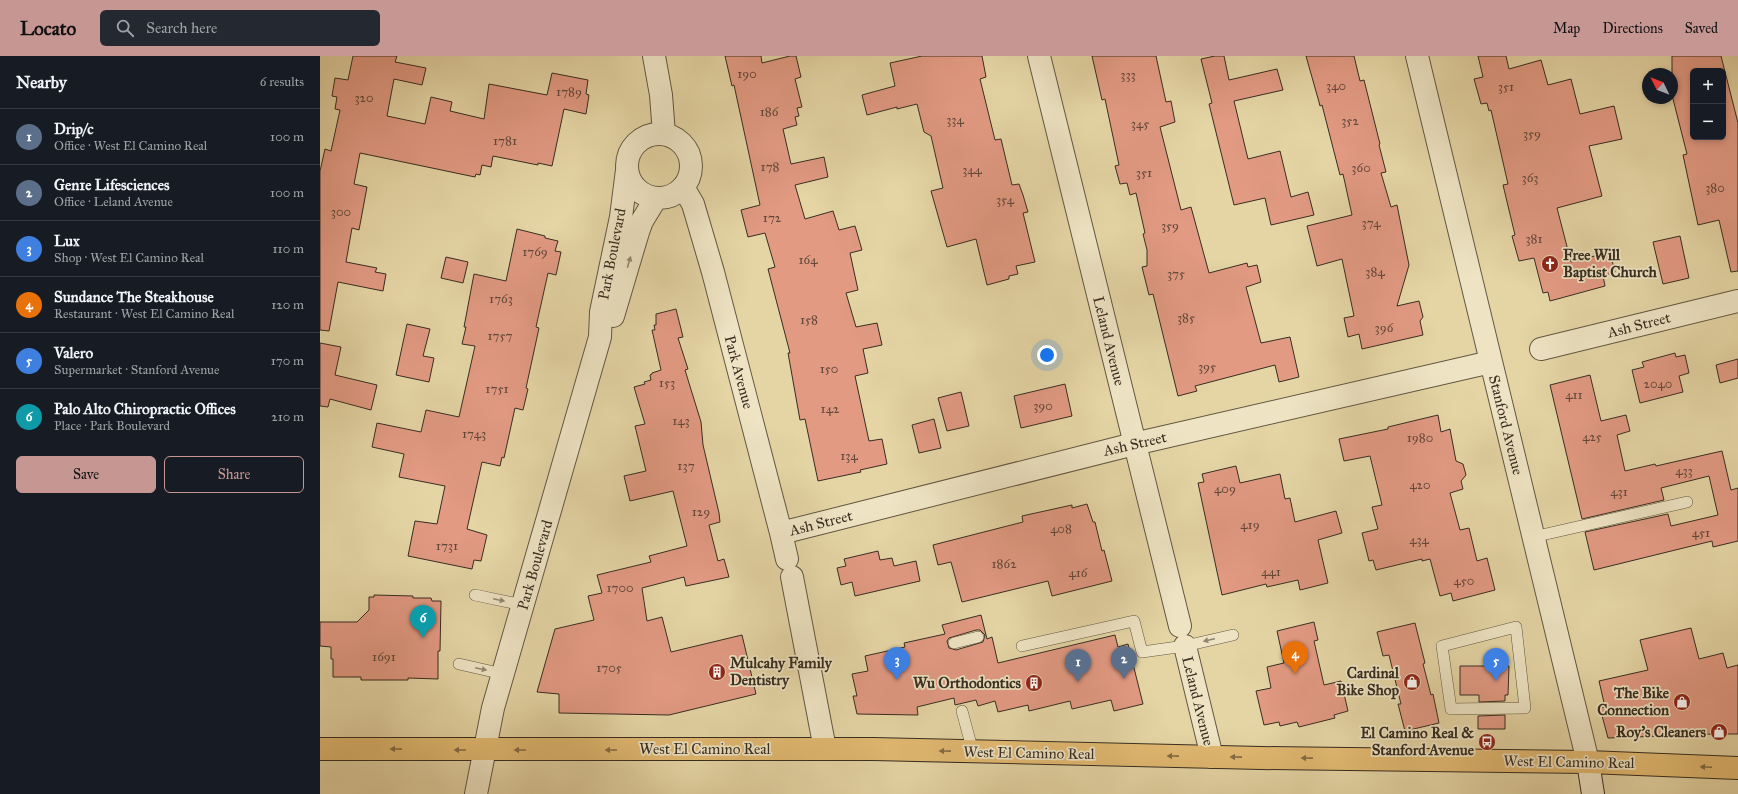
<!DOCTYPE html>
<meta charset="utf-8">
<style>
:root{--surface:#171b24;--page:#242831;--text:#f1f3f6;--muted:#9ea1a6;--line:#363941;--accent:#c59692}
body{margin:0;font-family:"IM FELL Great Primer",serif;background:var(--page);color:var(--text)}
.controls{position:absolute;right:12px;top:12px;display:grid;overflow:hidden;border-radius:6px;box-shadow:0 2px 6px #0003}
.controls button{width:36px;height:36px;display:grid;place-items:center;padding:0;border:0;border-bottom:1px solid var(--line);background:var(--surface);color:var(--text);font:20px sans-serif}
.compass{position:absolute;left:1322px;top:12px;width:36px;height:36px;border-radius:50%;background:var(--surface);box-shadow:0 2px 6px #0003;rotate:313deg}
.you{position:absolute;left:727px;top:299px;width:14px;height:14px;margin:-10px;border:3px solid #fff;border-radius:50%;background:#1a73e8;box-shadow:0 0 0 6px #1a73e833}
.badge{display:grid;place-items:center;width:26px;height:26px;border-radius:50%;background:var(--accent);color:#fff;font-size:13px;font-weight:700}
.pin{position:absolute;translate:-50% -33px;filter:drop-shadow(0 1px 2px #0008)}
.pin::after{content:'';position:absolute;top:21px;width:14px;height:12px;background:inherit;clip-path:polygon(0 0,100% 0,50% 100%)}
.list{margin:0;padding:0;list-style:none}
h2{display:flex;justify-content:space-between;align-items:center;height:52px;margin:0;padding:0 16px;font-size:17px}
h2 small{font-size:13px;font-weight:400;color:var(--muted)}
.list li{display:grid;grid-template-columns:26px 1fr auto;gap:12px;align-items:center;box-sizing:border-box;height:56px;padding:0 16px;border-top:1px solid var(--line)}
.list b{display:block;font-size:15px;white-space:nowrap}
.list p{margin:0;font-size:13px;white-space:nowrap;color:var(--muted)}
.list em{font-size:13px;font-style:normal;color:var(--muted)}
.actions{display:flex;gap:8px;padding:12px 16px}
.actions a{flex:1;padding:9px 0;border:1px solid var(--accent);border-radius:6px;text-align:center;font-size:14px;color:var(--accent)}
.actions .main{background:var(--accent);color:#111}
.icon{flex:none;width:22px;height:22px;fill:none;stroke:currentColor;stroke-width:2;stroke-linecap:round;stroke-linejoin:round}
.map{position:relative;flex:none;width:1418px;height:738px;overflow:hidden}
header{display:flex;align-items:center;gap:24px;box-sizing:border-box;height:56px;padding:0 20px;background:var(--accent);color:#111}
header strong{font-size:19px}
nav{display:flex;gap:22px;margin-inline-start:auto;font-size:14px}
.search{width:280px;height:36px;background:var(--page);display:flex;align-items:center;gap:10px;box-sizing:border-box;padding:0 14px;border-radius:6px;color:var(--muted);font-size:15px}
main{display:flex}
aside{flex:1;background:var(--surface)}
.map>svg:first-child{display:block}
.building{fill:#e29a83;stroke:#372d21;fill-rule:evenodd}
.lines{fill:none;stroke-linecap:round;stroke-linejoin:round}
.lane-casing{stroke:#625742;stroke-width:12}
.street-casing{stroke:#625742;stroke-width:24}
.secondary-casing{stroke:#372d21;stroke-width:24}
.primary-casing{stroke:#372d21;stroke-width:24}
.lane{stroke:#eee4c4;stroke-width:11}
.street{stroke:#eee4c4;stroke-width:22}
.secondary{stroke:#eee4c4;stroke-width:22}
.primary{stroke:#e2ba72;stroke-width:22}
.oneway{fill:#928872}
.oneway2{fill:#846c45}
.labels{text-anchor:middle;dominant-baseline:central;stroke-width:3.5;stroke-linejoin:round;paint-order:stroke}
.number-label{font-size:13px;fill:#62483a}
.street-label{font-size:15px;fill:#372d21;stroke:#eee4c4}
.poi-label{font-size:15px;font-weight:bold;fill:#372d21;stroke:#eee4c4;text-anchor:end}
</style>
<header>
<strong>Locato</strong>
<div class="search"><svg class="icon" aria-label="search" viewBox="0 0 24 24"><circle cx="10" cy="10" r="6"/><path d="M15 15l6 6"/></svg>Search here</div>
<nav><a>Map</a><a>Directions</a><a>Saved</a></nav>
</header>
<main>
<aside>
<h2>Nearby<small>6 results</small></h2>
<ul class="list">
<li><span class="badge" style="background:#5c6f8a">1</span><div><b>Drip/c</b><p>Office · West El Camino Real</p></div><em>100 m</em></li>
<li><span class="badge" style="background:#5c6f8a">2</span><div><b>Gen1e Lifesciences</b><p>Office · Leland Avenue</p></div><em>100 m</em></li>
<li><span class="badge" style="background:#3f7fe0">3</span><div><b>Lux</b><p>Shop · West El Camino Real</p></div><em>110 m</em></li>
<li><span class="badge" style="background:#e8710a">4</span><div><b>Sundance The Steakhouse</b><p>Restaurant · West El Camino Real</p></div><em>120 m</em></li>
<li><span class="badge" style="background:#3f7fe0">5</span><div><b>Valero</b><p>Supermarket · Stanford Avenue</p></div><em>170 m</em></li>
<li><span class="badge" style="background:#0f9aa8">6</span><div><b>Palo Alto Chiropractic Offices</b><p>Place · Park Boulevard</p></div><em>210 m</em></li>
</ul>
<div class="actions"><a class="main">Save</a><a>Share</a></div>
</aside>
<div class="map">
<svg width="1418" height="738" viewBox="0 0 1418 738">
<rect width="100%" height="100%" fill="#e5d5a5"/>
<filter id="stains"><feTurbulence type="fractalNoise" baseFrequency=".005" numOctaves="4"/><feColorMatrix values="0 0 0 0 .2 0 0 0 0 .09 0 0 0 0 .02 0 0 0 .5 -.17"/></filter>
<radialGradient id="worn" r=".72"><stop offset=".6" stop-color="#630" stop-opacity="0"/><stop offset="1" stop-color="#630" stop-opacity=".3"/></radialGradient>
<!-- building -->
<path class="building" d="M33,0H77L75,6L106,12L102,29L74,23L67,60L105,68L111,41L132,46L130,55L164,63L169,28L227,39L232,17L268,24L266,38L269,39L266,58L244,53L232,110L218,107V109L173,100L171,111L162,109L160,119L156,118L155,121L40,97L34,128L47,131L39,174L32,172L26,206L57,212L55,216L66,218L63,235L18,226L9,275L0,274V115L5,93L11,95L20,54L15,53L17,41L12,40L15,22L28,24Z
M405,0H441L442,7L470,0H476L481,21L475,23L482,51L477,52L479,60L475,61L477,69L463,73L471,108L504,101L508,121L475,129L485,163L513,155L519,174L535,170L542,194L530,197L538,234L526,237L536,271L557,267L562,289L543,293L548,317L535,320L549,385L562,383L567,408L540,414L541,416L498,425L485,363L480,364L468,297H470L448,213L455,211L445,177L428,181L421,154L440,149L414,29L412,30Z
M602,0H662L666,21L660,23L675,84L681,83L692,129L699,128L703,139L708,156L703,157L715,206L696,210L698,218L689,220V223L667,229L656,183L627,191L611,135L623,132L611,80L604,76L597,48L577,53V51L547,59L542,39L575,30L570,7Z
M772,0H836L846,46L851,45L855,66L840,71L861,154L871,151L889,217L927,207L928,211L937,209L941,226L926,231L941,287L970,281L979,321L959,326L955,309L875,330L877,335L858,340L833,238L829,239L822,211L827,210V194L823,178L825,177L816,137L810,139L807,127L800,128L795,110L799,109L785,43L782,44Z
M895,0H904L909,24L957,13L963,34L914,45L928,103L960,95L971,141L988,136L994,159L951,169L945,142L914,149L889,48L892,47L881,3Z
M986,0H1034L1040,25L1044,24L1060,88L1059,89L1066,116L1061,117L1071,151L1077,149L1089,209L1077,250L1099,245L1103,261L1100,265L1103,279L1042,293L1039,278L1028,281L1024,262L1034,260L1022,203L997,210L987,170L1032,159L1023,118L1020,119L1002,49L1000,50L999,46Z
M1158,0H1186L1189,13L1221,4L1228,29L1251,23L1260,58L1294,50L1302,83L1269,90L1282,140L1237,152L1251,206L1290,196L1295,216L1283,220L1285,230L1230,245L1228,236L1223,237L1214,202L1199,205L1192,180L1195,179L1183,129L1188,128L1171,54L1169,55L1167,47L1161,48L1154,23L1163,21Z
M1352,0H1401L1418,67V215L1411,216L1399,164L1378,169L1363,99L1367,98L1352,39ZM1373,15H1403V81H1373Z
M197,173L225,180V182L238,185L235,195L241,196L236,219L228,217L216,271L219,272L206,332L208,333L203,354L195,352L184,402L182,401L180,410L162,406L147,473L167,479L161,505L154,504L152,513L88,500L95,465L117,468L125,430L79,421L84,398L52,391L57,367L101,376L106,354L139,361L155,290L142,288L146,271H144L154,218L186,225Z
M1360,180L1369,222L1343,228L1333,186Z
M126,201L148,206L143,227L121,222Z
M356,253L363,281L358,282L368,313L365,314L381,366L383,389L399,457L400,466L389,469L398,505L404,503L409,521L366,530L364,521L322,532L327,565L342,561L351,596L422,579L436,638L349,659L239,657V638L217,636L235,573L274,564L268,540L282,537L277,519L331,506L329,500L367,490L353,435L310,445L304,420L326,415L315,370L325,368L314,331L325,328L324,326L331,324L330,319L332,318V317L341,314L332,274H335L334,269H336V258Z
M87,268L110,273L103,300L114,302L109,326L76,319Z
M0,287L21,291L15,319L57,329L51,354L10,343L8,351L0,350Z
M1355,297L1356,301L1365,299L1369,317L1359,320L1363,336L1320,347L1312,314L1324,311L1322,306Z
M1418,303V322L1400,327L1396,309Z
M1270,319L1281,365L1306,359L1310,375L1297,379L1305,415L1335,408L1336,410L1402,395L1411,434L1418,432V485L1393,491L1392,485L1274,514L1265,476L1348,458L1351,470L1398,459L1389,420L1341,432L1344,444L1262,463L1230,329Z
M745,328L752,360L701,372L694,340Z
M641,336L649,370L627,375L618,342Z
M1118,359L1121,376L1130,373L1136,405L1143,408L1146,419L1141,425L1143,433L1130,437L1140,474L1149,472L1157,505L1167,502L1175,534L1133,545L1131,537L1120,540L1110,503L1102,505V503L1056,514L1053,504L1049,505L1042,477L1058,473L1052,451L1062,449L1050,400L1024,405L1019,383L1068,373V371Z
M614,363L621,392L599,397L592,369Z
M916,410L920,427L960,418L965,443L970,442L975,466L1016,455L1022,477L998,484L1008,527L980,534L978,524L947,531L946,528L902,539L878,427L884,426L882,418Z
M767,448L773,466H775L782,495L784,494L792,525L732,540L728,525L642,546L631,506L618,509L613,489L703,466L702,460L752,449V452Z
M558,495L560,504L572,502L574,510L596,505L600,525L535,540L532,526L521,529L517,512L526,510L524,503Z
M54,539L93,540V542H111L112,545H121L120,595H118V623L88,622V624H41V621H13V603H11V591L0,590V566H37L49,554V541H54Z
M661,559L667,583L672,581L678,607L795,579L798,591L808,588L823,648L794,655L791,644L752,653L750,645L709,655L708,649L678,656L675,645L658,650L656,644L635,649L634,642L597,651L598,659L537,658L533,640H537L532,618L548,615L545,600L585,591L584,587L625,578L622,569ZM656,574H660L665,579L663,586L636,594L629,592L627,585L629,582Z
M994,566L998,584L994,585L1004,629L1021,625L1028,655L1014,659L1015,662L979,671L977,666L960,670L959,666L944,669L936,635L951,632L947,611L964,607L957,575Z
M1095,567L1105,607L1103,608L1111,639L1113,638L1119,667L1085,675L1078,648H1081L1069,599L1063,600L1057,576Z
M1371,572L1379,603L1403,597L1407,612L1418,609V678H1394L1288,682L1280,652L1285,651L1279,625L1328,614L1320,584Z
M1140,610H1189L1188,639H1185V645L1159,646V639H1140Z
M1185,659V673H1158V660Z"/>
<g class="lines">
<!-- lane casing -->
<g class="lane-casing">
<path id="lane" d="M1213,481L1367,446
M155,539L203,549
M1196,571L1205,652L1131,653L1122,590Z
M634,587L658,581
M702,590L814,565L822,596L865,590L913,579
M139,608L183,618
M642,655L653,696"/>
</g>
<!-- street casing -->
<g class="street-casing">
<path id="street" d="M334,0L341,39L344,78
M719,0L860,570
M1097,0L1268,706
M307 110a32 32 0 1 1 64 0a32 32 0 1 1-64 0Z
M363,131L373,148L393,216L461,477L467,503
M293,260L318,176L322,165L336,142
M1221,293L1418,245
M461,477L814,388L1171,306
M472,521L505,693
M865,590L892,701
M156,738L173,652L280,281L281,256L301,161L307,114"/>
</g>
<!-- secondary casing -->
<g class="secondary-casing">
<path id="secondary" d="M1268,706L1273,738"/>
</g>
<!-- primary casing -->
<g class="primary-casing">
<path id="primary" d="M0,693H553L941,702L1268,706L1418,712"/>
</g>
<!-- lane -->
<use href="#lane" class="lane"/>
<!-- street -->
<use href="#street" class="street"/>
<!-- secondary -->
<use href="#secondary" class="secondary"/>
<!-- primary -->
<use href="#primary" class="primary"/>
</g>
<!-- one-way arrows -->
<defs><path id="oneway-solid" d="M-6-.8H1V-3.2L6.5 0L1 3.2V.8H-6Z"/></defs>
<g class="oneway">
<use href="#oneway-solid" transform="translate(309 206) rotate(-74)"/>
<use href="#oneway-solid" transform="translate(179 544) rotate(12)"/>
<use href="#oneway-solid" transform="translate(889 584) rotate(167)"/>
<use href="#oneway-solid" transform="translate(161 613) rotate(12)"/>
</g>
<g class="oneway2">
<use href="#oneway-solid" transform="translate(76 693) rotate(-179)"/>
<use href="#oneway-solid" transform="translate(140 694) rotate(-180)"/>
<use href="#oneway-solid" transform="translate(200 694) rotate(-180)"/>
<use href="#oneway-solid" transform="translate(291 694) rotate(180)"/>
<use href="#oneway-solid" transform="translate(625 695) rotate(-179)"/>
<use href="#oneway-solid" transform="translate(853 700) rotate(-179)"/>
<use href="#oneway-solid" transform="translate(916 701) rotate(-179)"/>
<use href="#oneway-solid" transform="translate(987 702) rotate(-179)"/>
<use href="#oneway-solid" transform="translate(1386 711) rotate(-178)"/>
</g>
<!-- icons -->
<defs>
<g id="church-disc" transform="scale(0.9)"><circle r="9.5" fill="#8f2418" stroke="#eee4c4"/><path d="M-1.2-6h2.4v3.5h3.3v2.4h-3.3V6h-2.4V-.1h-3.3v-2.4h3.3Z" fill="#fff"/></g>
<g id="building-disc" transform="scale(0.9)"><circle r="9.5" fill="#8f2418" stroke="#eee4c4"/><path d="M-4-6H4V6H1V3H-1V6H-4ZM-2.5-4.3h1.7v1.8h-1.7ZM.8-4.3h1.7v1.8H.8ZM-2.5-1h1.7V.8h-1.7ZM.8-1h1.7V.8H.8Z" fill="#fff"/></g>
<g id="shop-disc" transform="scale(0.9)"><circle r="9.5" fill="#8f2418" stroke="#eee4c4"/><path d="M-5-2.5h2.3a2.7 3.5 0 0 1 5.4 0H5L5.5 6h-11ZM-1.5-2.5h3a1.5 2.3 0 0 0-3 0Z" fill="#fff"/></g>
<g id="bus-disc" transform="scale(0.9)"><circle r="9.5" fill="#8f2418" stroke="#eee4c4"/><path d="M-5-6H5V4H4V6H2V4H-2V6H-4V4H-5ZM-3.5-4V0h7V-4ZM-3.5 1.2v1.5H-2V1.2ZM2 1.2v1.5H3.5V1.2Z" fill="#fff"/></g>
</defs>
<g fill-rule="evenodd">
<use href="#church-disc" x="1230" y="208"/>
<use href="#building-disc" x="397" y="616"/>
<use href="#shop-disc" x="1092" y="626"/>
<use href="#building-disc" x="714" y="627"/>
<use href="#shop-disc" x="1362" y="646"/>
<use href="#shop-disc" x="1399" y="676"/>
<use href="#bus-disc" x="1167" y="686"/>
</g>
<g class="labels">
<!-- number labels -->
<g class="number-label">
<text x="427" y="18">190</text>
<text x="808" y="19">333</text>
<text x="1016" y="30">340</text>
<text x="1186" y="31">351</text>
<text x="249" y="36">1789</text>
<text x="44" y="42">320</text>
<text x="449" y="56">186</text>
<text x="635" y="64">334</text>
<text x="1030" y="65">352</text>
<text x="820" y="68">345</text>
<text x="1212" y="78">359</text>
<text x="185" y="85">1781</text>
<text x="450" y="111">178</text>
<text x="1041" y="112">360</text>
<text x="652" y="114">344</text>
<text x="824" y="117">351</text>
<text x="1210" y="122">363</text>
<text x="1395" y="132">380</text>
<text x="685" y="144">354</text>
<text x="21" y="156">300</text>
<text x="452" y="162">172</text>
<text x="1051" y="167">374</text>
<text x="850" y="170">359</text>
<text x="1214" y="183">381</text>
<text x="215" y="196">1769</text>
<text x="488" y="204">164</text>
<text x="1055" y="216">384</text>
<text x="856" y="218">375</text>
<text x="181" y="243">1763</text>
<text x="866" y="262">385</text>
<text x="489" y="264">158</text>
<text x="1064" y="272">396</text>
<text x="180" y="280">1757</text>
<text x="887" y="311">395</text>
<text x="509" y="313">150</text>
<text x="347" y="327">153</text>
<text x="1338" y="328">2040</text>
<text x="177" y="333">1751</text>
<text x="1254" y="339">411</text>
<text x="723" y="350">390</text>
<text x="510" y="353">142</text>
<text x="361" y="365">143</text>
<text x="154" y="378">1743</text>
<text x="1272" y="381">425</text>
<text x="1100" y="382">1980</text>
<text x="529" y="400">134</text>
<text x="366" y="410">137</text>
<text x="1364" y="415">433</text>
<text x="1100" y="429">420</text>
<text x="905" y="433">409</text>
<text x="1299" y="436">431</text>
<text x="381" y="456">129</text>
<text x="930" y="469">419</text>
<text x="741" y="473">408</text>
<text x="1381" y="477">451</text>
<text x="1099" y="484">434</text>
<text x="127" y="490">1731</text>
<text x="684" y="508">1862</text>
<text x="951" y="516">441</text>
<text x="758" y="517">416</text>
<text x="1144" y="525">450</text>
<text x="300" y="532">1700</text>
<text x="64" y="601">1691</text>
<text x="289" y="612">1705</text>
</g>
<!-- street labels -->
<g class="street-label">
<text transform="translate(292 198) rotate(-79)">Park Boulevard</text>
<text transform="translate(1319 269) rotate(-14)">Ash Street</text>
<text transform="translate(789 285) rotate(76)">Leland Avenue</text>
<text transform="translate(419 316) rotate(75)">Park Avenue</text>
<text transform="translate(1186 369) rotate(76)">Stanford Avenue</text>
<text transform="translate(815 388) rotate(-13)">Ash Street</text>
<text transform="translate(501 467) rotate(-14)">Ash Street</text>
<text transform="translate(215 509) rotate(-74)">Park Boulevard</text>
<text transform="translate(878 645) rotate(76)">Leland Avenue</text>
<text x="385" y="693">West El Camino Real</text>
<text transform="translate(709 697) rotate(1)">West El Camino Real</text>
<text transform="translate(1249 706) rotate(1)">West El Camino Real</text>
</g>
<!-- poi labels -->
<g class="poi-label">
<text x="1243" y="199" text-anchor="start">Free Will<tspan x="1243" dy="17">Baptist Church</tspan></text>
<text x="410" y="607" text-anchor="start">Mulcahy Family<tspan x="410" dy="17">Dentistry</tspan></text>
<text x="1079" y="617">Cardinal<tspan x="1079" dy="17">Bike Shop</tspan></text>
<text x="701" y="627">Wu Orthodontics</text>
<text x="1349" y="637">The Bike<tspan x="1349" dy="17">Connection</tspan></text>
<text x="1386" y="676">Roy's Cleaners</text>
<text x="1154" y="677">El Camino Real &amp;<tspan x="1154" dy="17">Stanford Avenue</tspan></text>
</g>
</g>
<rect width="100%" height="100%" filter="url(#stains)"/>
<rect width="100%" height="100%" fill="url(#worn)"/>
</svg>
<div class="controls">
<button>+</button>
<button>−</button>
</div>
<svg class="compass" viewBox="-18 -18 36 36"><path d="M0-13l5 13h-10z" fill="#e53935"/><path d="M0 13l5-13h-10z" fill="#9ea1a6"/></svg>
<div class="you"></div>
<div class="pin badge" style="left:758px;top:626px;background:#5c6f8a">1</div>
<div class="pin badge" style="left:804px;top:623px;background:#5c6f8a">2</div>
<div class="pin badge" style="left:577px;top:624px;background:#3f7fe0">3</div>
<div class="pin badge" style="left:975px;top:618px;background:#e8710a">4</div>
<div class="pin badge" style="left:1176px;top:625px;background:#3f7fe0">5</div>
<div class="pin badge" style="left:103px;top:582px;background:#0f9aa8">6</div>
</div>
</main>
